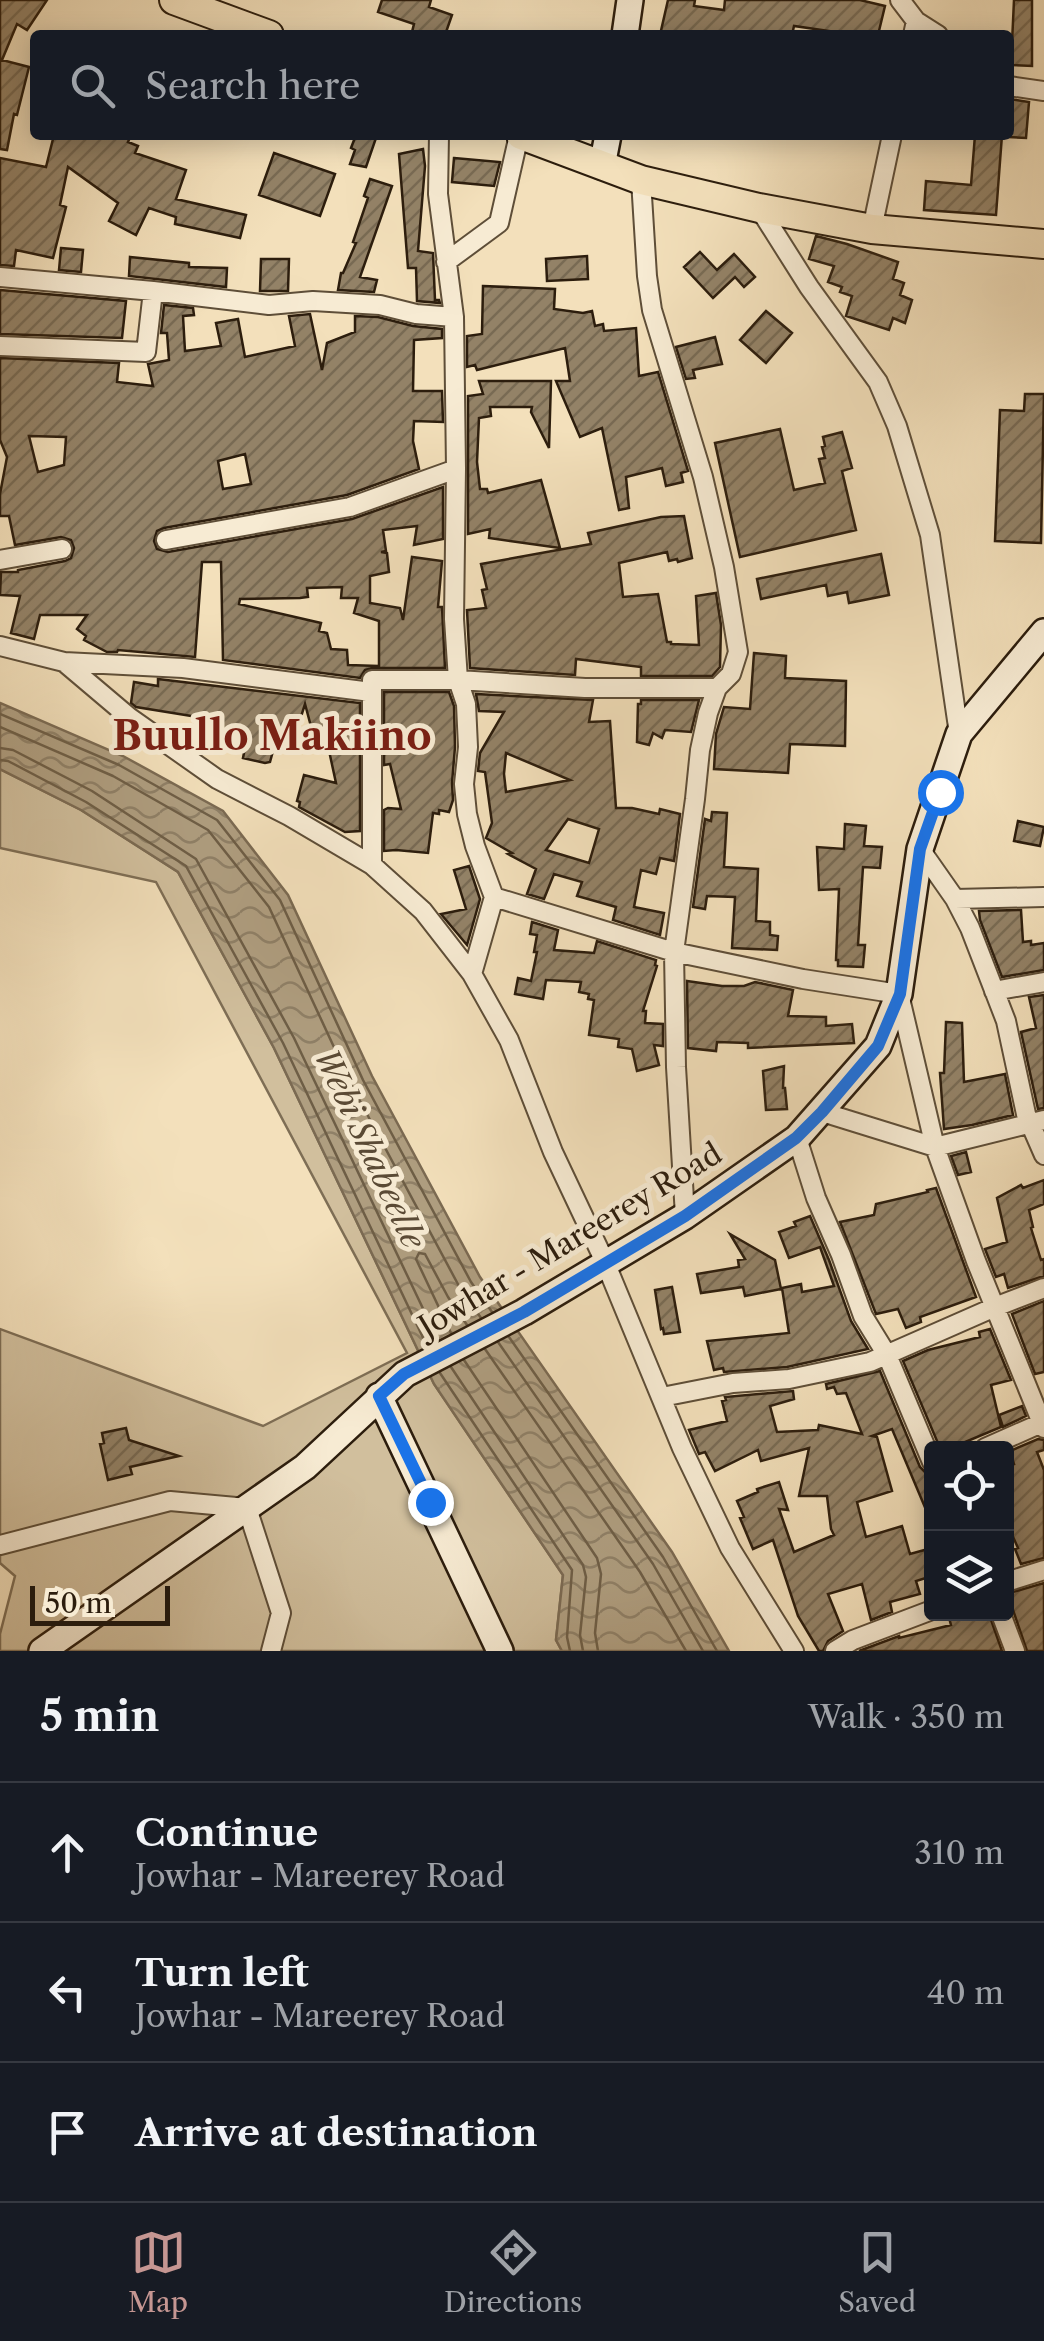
<!DOCTYPE html>
<meta charset="utf-8">
<style>
:root{--surface:#171b24;--page:#242831;--text:#f1f3f6;--muted:#9ea1a6;--line:#363941;--accent:#c59692}
body{margin:0;font-family:"Libre Caslon Text",serif;background:var(--page);color:var(--text)}
.controls{position:absolute;right:30px;bottom:30px;display:grid;overflow:hidden;border-radius:10px;box-shadow:0 5px 25px #0003}
.controls button{width:90px;height:90px;display:grid;place-items:center;padding:0;border:0;border-bottom:2px solid var(--line);background:var(--surface);color:var(--text);font:50px sans-serif}
.scale{position:absolute;left:30px;bottom:25px;width:140px;box-sizing:border-box;padding-left:10px;border:5px solid #2c1d0d;border-top:0;font-size:28px;line-height:35px;white-space:nowrap;color:#2c1d0d;-webkit-text-stroke:8px #f7ebd3;paint-order:stroke}
.stop{position:absolute;width:30px;height:30px;margin:-22px;border:8px solid #1a73e8;border-radius:50%;background:#fff}
.stop.end{background:#1a73e8;border-color:#fff;box-shadow:0 2px 10px #0008}
.list{margin:0;padding:0;list-style:none}
h2{display:flex;justify-content:space-between;align-items:center;height:130px;margin:0;padding:0 40px;font-size:42px}
h2 small{font-size:32px;font-weight:400;color:var(--muted)}
.list li{display:grid;grid-template-columns:65px 1fr auto;gap:30px;align-items:center;box-sizing:border-box;height:140px;padding:0 40px;border-top:2px solid var(--line)}
.list b{display:block;font-size:38px;white-space:nowrap}
.list p{margin:0;font-size:32px;white-space:nowrap;color:var(--muted)}
.list em{font-size:32px;font-style:normal;color:var(--muted)}
.icon{flex:none;width:55px;height:55px;fill:none;stroke:currentColor;stroke-width:2;stroke-linecap:round;stroke-linejoin:round}
.map{position:relative;flex:none;width:1044px;height:1651px;overflow:hidden}
.search{position:absolute;background:var(--surface);box-shadow:0 5px 25px #0003;left:30px;right:30px;top:30px;height:110px;display:flex;align-items:center;gap:25px;box-sizing:border-box;padding:0 35px;border-radius:10px;color:var(--muted);font-size:38px}
.sheet{height:550px;background:var(--surface)}
nav{display:flex;justify-content:space-around;align-items:center;box-sizing:border-box;height:140px;border-top:2px solid var(--line);background:var(--surface);font-size:28px;color:var(--muted)}
nav a{display:grid;justify-items:center;gap:5px}
nav .on{color:var(--accent)}
.map>svg:first-child{display:block}
.green{fill:#d1bf9d;stroke:#7e6e55;stroke-width:2.5}
.water{fill:url(#water-waves);stroke:#7b6a52;stroke-width:2.5}
.lines{fill:none;stroke-linecap:round;stroke-linejoin:round}
.shore{stroke:#6e5e46;stroke-width:2.5}
.building{fill:url(#building-hatch);stroke:#2c1d0d;stroke-width:2.5;fill-rule:evenodd}
.street-casing{stroke:#5e4e38;stroke-width:22}
.secondary-casing{stroke:#2c1d0d;stroke-width:30}
.primary-casing{stroke:#2c1d0d;stroke-width:32}
.street{stroke:#f7ebd3;stroke-width:18}
.secondary{stroke:#f7ebd3;stroke-width:25}
.primary{stroke:#f3e0bb;stroke-width:28}
.route{stroke:#1a73e8;stroke-width:12}
.labels{text-anchor:middle;dominant-baseline:central;stroke-width:10;stroke-linejoin:round;paint-order:stroke}
.street-label{font-size:30px;fill:#2c1d0d;stroke:#f7ebd3}
.water-label{font-size:32px;font-style:italic;fill:#5a4a35;stroke:#f7ebd3}
.district-label{font-size:40px;font-weight:bold;fill:#7a1f14;stroke:#f7ebd3}
</style>
<div class="map">
<svg width="1044" height="1651" viewBox="0 0 1044 1651">
<defs>
<pattern id="water-waves" width="16" height="10" patternUnits="userSpaceOnUse" patternTransform="scale(2.5)"><rect width="16" height="10" fill="#af9e80"/><path d="M0 5q4-4 8 0t8 0" fill="none" stroke="#8f8067"/></pattern>
<pattern id="building-hatch" width="6" height="6" patternUnits="userSpaceOnUse" patternTransform="scale(2.5)"><rect width="6" height="6" fill="#938267"/><path d="M-1 1l2-2M0 6l6-6M5 7l2-2" fill="none" stroke="#786a53"/></pattern>
</defs>
<rect width="100%" height="100%" fill="#f3e0bb"/>
<filter id="stains"><feTurbulence type="fractalNoise" baseFrequency=".002" numOctaves="4"/><feColorMatrix values="0 0 0 0 .2 0 0 0 0 .09 0 0 0 0 .02 0 0 0 .5 -.17"/></filter>
<radialGradient id="worn" r=".72"><stop offset=".6" stop-color="#630" stop-opacity="0"/><stop offset="1" stop-color="#630" stop-opacity=".3"/></radialGradient>
<!-- green -->
<path class="green" d="M0,769L81,810L178,872L274,1048L434,1384L563,1575L556,1640L562,1651H0V1634L15,1576L0,1563V1329L263,1426L407,1353L156,882L0,848Z"/>
<!-- water -->
<path class="water" d="M0,703L123,756L223,811L288,895L372,1076L480,1277L672,1552L729,1651H562L556,1640L563,1575L434,1384L274,1048L178,872L81,810L0,769Z"/>
<g class="lines">
<!-- shore -->
<path class="shore" d="M0,714L119,765L217,820L280,900L363,1080L471,1282L492,1312
M0,727L113,776L208,830L269,907L352,1086L460,1288L481,1318
M0,748L13,750L92,791L196,859L294,1038L438,1340
M0,760L8,761L86,802L186,866L283,1043L427,1346
M451,1333L416,1259L419,1253L425,1254L448,1297L467,1325
M509,1337L663,1557L717,1651
M498,1342L653,1564L703,1651
M485,1349L640,1572L686,1651
M464,1360L597,1558L601,1574L595,1633L598,1651
M451,1367L583,1565L586,1577L580,1635L583,1651
M440,1373L572,1570L567,1637L570,1651"/>
</g>
<!-- building -->
<path class="building" d="M0,0H47L27,30L17,24L2,60L29,67L17,115L14,114L7,150L0,149Z
M382,0H431L429,7L452,15L445,35H422L412,32L414,24L378,12Z
M668,0H695L694,6L724,10L725,0H860L885,6L878,35H856L794,26L792,35H660Z
M1014,0H1032V66L1011,65Z
M1009,99L1029,102L1026,138L1009,137Z
M54,135H131L128,142L138,146L135,153L186,170L176,199L246,215L240,238L175,224L176,217L149,208L136,235L109,221L118,203L68,167L60,205L66,207L53,258L16,250L14,266L0,265V158L46,167Z
M356,135H377L366,167L350,164L355,150L351,148Z
M975,135H1002L996,215L924,210L926,181L971,185Z
M423,149L425,166L418,251L433,253L435,300H439L440,303L417,301L416,268H408L399,154Z
M274,153L335,174L320,216L259,195Z
M454,158L500,162L494,186L452,182Z
M370,179L392,186L360,277L377,280L374,292L338,290L341,273H343L356,243L353,242L368,198L364,196Z
M816,236L847,244L898,262L893,279L904,283L900,295L912,300L905,323L893,318L889,330L846,316L852,296L840,292L842,287L828,282L834,266L809,259Z
M61,248L83,250L81,272L59,270Z
M700,252L717,270L734,254L755,277L744,287L735,277L713,298L684,267Z
M587,256L588,279L547,281L546,259Z
M130,257L189,263V267L227,268L226,287L129,276Z
M261,259H289L288,291H260Z
M483,286L555,289L554,309L583,313L592,311L595,326L603,324L604,331L636,328L639,376L658,372L688,471L681,473L683,482L666,486L662,468L626,477L629,508L619,510L602,428L580,437L556,381H570L565,348L477,370L475,365L467,367V336L482,334Z
M0,290L126,301L122,338L0,334Z
M164,305L193,308L194,315L183,316L185,351L221,346L216,323L238,319L245,357L295,346L289,316L310,314L322,370L327,343L355,332V316L378,317L413,326L442,329V338L414,340L413,391H442L443,422L414,421L413,441L419,469L347,495L164,528L157,531L154,541L157,549L168,552L352,519L443,487V539L414,545L417,526L383,530L386,551L381,552L387,553L389,572L370,576V603L400,608L403,620L412,557L442,561L438,607H442L445,668H372L365,670L360,678L223,660L221,562H202L195,657L118,650L117,652H107L84,640L86,636L77,629L87,615H40L34,639L11,633L20,596L0,595L1,572H18V570L65,561L71,558L74,548L71,540L61,537L15,545L9,516H0V494L7,457L0,440V358L119,363L117,382L153,386L148,364L169,360L167,333H161ZM29,436L66,437L64,465L38,472ZM245,454L251,484L223,489L218,461ZM342,587L341,598H358L354,613L379,621V666L348,665L347,650L331,649L327,633L319,631L321,623L239,604L240,599L300,598L308,597L307,588Z
M766,311L792,333L766,363L740,340Z
M715,337L722,364L693,370L695,378L686,379L676,347Z
M479,381H551L549,448L531,412L532,407H490L491,416L479,418L477,462L480,489H487L488,493L541,480L560,548L489,538L490,529L468,534V396L483,394Z
M1025,394H1044L1041,543L995,541L1000,410L1024,411Z
M780,429L794,490L825,483L819,459L825,458L822,447L825,446L823,437L842,432L852,468L842,471L856,530L740,557L715,443Z
M684,516L692,558L678,562L677,559L669,561L667,552L619,563L623,597L658,594L667,642H671V644L699,645L696,596L716,593L721,625L720,667L712,676H641V667L576,659L575,675L470,668L467,610L486,608L482,590L487,589L481,564L591,544L588,533L661,517Z
M881,554L889,595L849,603L847,592L828,596L826,585L761,599L757,579Z
M754,653L786,656L785,678L846,681L845,746L790,744L788,773L714,769L716,734L724,707L750,709Z
M158,679L360,703V831L345,832L299,807L300,802L297,801L304,775L336,783L328,746L317,749L305,704L292,745L276,740L270,762L265,763L243,758L244,753L204,743L210,719L136,707L131,703L134,682L158,686Z
M384,692H449L454,706L455,747L452,783L453,800L449,812L439,810V814L433,813L428,853L396,850L384,851V810L388,808L401,809L390,764L384,765Z
M476,694L593,700L589,722L610,721L616,808H632L659,814L660,809L680,814L674,861L660,858L656,874L641,870L634,907L664,913L660,935L613,920L616,907L577,896L582,882L554,874L544,899L527,894L536,869L508,854L512,853L486,838L492,823L485,772L478,771L480,753L504,712L479,711ZM506,753L570,780L506,792L504,774ZM568,819L599,829L589,863L546,850Z
M641,700H699L691,732L665,730L662,738L653,733L649,745L637,742L638,704H641Z
M712,812L727,813L724,867L758,869L756,921L770,922V935L778,936L777,950L732,948L735,897L707,896L705,909L693,907L705,819L711,821Z
M1018,821L1044,827L1040,846L1014,841Z
M845,824L866,826L864,846L882,847L880,868L863,867L858,945H865L863,967L838,966V960H836L839,889L819,890L817,847L844,849Z
M469,866L480,899L467,945L441,914L466,909L454,870Z
M1021,910L1023,942L1031,941V945L1044,943V970L1002,977L980,920L979,911Z
M532,922L558,930L554,950L594,953L597,941L656,960L655,965L657,966L643,1011H646L645,1023L663,1024V1046L654,1045L659,1065L637,1071L632,1049L618,1047L619,1039L589,1035L594,1000L588,999L589,994L579,992L581,982L546,980L543,999L515,994L518,978L531,981L537,952H534L537,935L530,934Z
M687,981L722,986H744L755,982L793,990L788,1016L826,1017V1026L852,1024L854,1043L748,1048V1043L717,1042L716,1051L688,1048Z
M1044,995V1108L1038,1109L1021,1032L1036,1028L1029,997Z
M946,1022L962,1023L964,1082L1005,1074L1013,1115L972,1125L944,1129L940,1073H944Z
M784,1066L783,1088H785L787,1109L766,1110L763,1071Z
M966,1152L971,1172L958,1175L951,1156Z
M1044,1180V1204L1029,1210L1033,1227L1031,1228L1041,1260L1044,1259V1276L1008,1288L1004,1274L996,1277L985,1249L1007,1242L997,1198L1021,1185L1023,1188Z
M936,1188L976,1297L920,1317L921,1322L906,1328L898,1309L876,1314L840,1222L874,1215L876,1204L928,1192L927,1190Z
M810,1216L829,1260L851,1321L868,1349L787,1367L724,1372L723,1368L714,1370L707,1341L789,1333L782,1288L801,1284L802,1292L834,1286L820,1247L789,1258L779,1232L796,1226L794,1222Z
M730,1234L775,1260L781,1289L745,1296L743,1287L701,1293L697,1274L739,1267L738,1260L745,1259Z
M672,1287L680,1332L664,1334L663,1328L661,1329L655,1290Z
M1044,1301V1372L1035,1374L1012,1314Z
M990,1329L1011,1380L991,1385L1001,1427L951,1448H940L903,1361L928,1350L980,1337L979,1332Z
M880,1371L920,1467L926,1473L932,1487V1524L892,1429L872,1436L877,1437L892,1491L857,1502L866,1537L902,1526L910,1554L932,1548V1576L916,1581L920,1594L890,1602L892,1612L871,1620L862,1584L828,1594L843,1631L828,1641L823,1651H819L798,1616L773,1540L753,1549L740,1518L744,1517L737,1501L758,1492L757,1489L779,1482L788,1510L779,1509L794,1552L834,1535L831,1529L827,1496H799L809,1448L761,1461L758,1450L715,1471L705,1452L699,1454L689,1430L727,1421L722,1401L726,1400L725,1397L793,1391L794,1399L770,1406L777,1432L818,1430L819,1425L862,1434L846,1393L837,1394L834,1387L827,1389L826,1384Z
M1022,1406L1026,1416L1003,1427L999,1415Z
M126,1428L129,1440L179,1456L130,1467L132,1474L108,1480L100,1444L104,1443L102,1433Z
M1038,1439L1044,1440V1450L1037,1452L1044,1470V1558L1021,1564L1015,1549L1018,1548L1006,1521V1466L1014,1464L1010,1451Z
M1044,1583V1651H1027L1013,1610L1006,1603V1594Z
M948,1614H989L1002,1651H859L899,1636V1638L951,1625Z"/>
<g class="lines">
<!-- street casing -->
<g class="street-casing">
<path id="street" d="M900,0L916,21L913,35
M916,21L938,35
M1009,86L1044,91
M439,135L438,194L454,317L456,469L454,619L458,680L466,704L468,747L464,784L467,814L475,846L494,897L472,974
M641,180L647,276L652,310L703,477L724,567L738,652L731,674L717,688L708,713L700,750L695,799L674,952L676,1067L685,1216
M759,208L809,287L878,382L897,426L930,535L959,734
M872,229L892,135
M446,262L499,223L519,135
M0,277L153,291L269,305L313,301L380,305L416,314L454,317
M0,346L146,352L153,291
M166,540L350,507L456,469
M0,560L62,549
M0,646L64,662L183,668L371,692
M64,662L129,717L217,779L289,816L372,865L423,911L472,974L509,1040L553,1152L605,1262L682,1448L730,1548L794,1651
M920,849L955,899L970,928L1006,1021L1026,1114L1044,1155
M372,865V680H458L585,688H717
M494,897L674,952L803,979L899,994L935,1147L976,1261L1044,1428
M955,899L1044,897
M994,991L1044,982
M822,1112L935,1147L1044,1120
M797,1138L816,1198L841,1255L863,1316L887,1355L932,1462
M662,1397L733,1383L789,1379L870,1362L995,1307L1044,1288
M985,1448L1044,1422
M0,1545L170,1501L247,1508L281,1613L271,1651
M1006,1582L1044,1570
M1001,1614L1015,1651
M835,1651L853,1640L932,1610"/>
</g>
<!-- secondary casing -->
<g class="secondary-casing">
<path id="secondary" d="M625,35L630,0
M602,166L608,135
M379,1396L500,1651
M42,1651L305,1467L405,1374L524,1312L685,1216L797,1138L878,1046L899,994L920,849L959,734L1044,632"/>
</g>
<!-- primary casing -->
<g class="primary-casing">
<path id="primary" d="M174,0L269,35
M521,135L641,180L759,208L872,229L1044,244"/>
</g>
<!-- street -->
<use href="#street" class="street"/>
<!-- secondary -->
<use href="#secondary" class="secondary"/>
<!-- primary -->
<use href="#primary" class="primary"/>
</g>
<g class="lines">
<!-- route -->
<path class="route" d="M430,1502L379,1396L404,1374L524,1312L685,1216L796,1138L822,1112L878,1046L900,994L920,849L940,792"/>
</g>
<g class="labels">
<!-- street labels -->
<g class="street-label">
<text transform="translate(570 1240) rotate(-31)">Jowhar - Mareerey Road</text>
</g>
<!-- water labels -->
<g class="water-label">
<text transform="translate(370 1148) rotate(65)">Webi Shabeelle</text>
</g>
<!-- district labels -->
<g class="district-label">
<text x="272" y="735">Buullo Makiino</text>
</g>
</g>
<rect width="100%" height="100%" filter="url(#stains)"/>
<rect width="100%" height="100%" fill="url(#worn)"/>
</svg>
<div class="controls">
<button><svg class="icon" aria-label="locate" viewBox="0 0 24 24"><circle cx="12" cy="12" r="6"/><path d="M12 2v4M12 18v4M2 12h4M18 12h4"/></svg></button>
<button><svg class="icon" aria-label="layers" viewBox="0 0 24 24"><path d="M12 4l9 5-9 5-9-5zM3 14l9 5 9-5"/></svg></button>
</div>
<div class="scale">50 m</div>
<div class="stop" style="left:940px;top:792px"></div>
<div class="stop end" style="left:430px;top:1502px"></div>
<div class="search"><svg class="icon" aria-label="search" viewBox="0 0 24 24"><circle cx="10" cy="10" r="6"/><path d="M15 15l6 6"/></svg>Search here</div>
</div>
<section class="sheet">
<h2>5 min<small>Walk · 350 m</small></h2>
<ul class="list">
<li><svg class="icon" aria-label="ahead" viewBox="0 0 24 24"><path d="M12 20V5M6 11l6-6 6 6"/></svg><div><b>Continue</b><p>Jowhar - Mareerey Road</p></div><em>310 m</em></li>
<li><svg class="icon" aria-label="left" viewBox="0 0 24 24"><path d="M17 20v-9H6M10 6l-5 5 5 5"/></svg><div><b>Turn left</b><p>Jowhar - Mareerey Road</p></div><em>40 m</em></li>
<li><svg class="icon" aria-label="arrive" viewBox="0 0 24 24"><path d="M6 21V4h12l-3 4 3 4H6"/></svg><div><b>Arrive at destination</b></div></li>
</ul>
</section>
<nav>
<a class="on"><svg class="icon" aria-label="map" viewBox="0 0 24 24"><path d="M3 6l6-2 6 2 6-2v14l-6 2-6-2-6 2zM9 4v14M15 6v14"/></svg>Map</a>
<a><svg class="icon" aria-label="directions" viewBox="0 0 24 24"><path d="M12 3l9 9-9 9-9-9zM9 14v-3h6M13 9l2 2-2 2"/></svg>Directions</a>
<a><svg class="icon" aria-label="saved" viewBox="0 0 24 24"><path d="M7 4h10v16l-5-4-5 4z"/></svg>Saved</a>
</nav>
